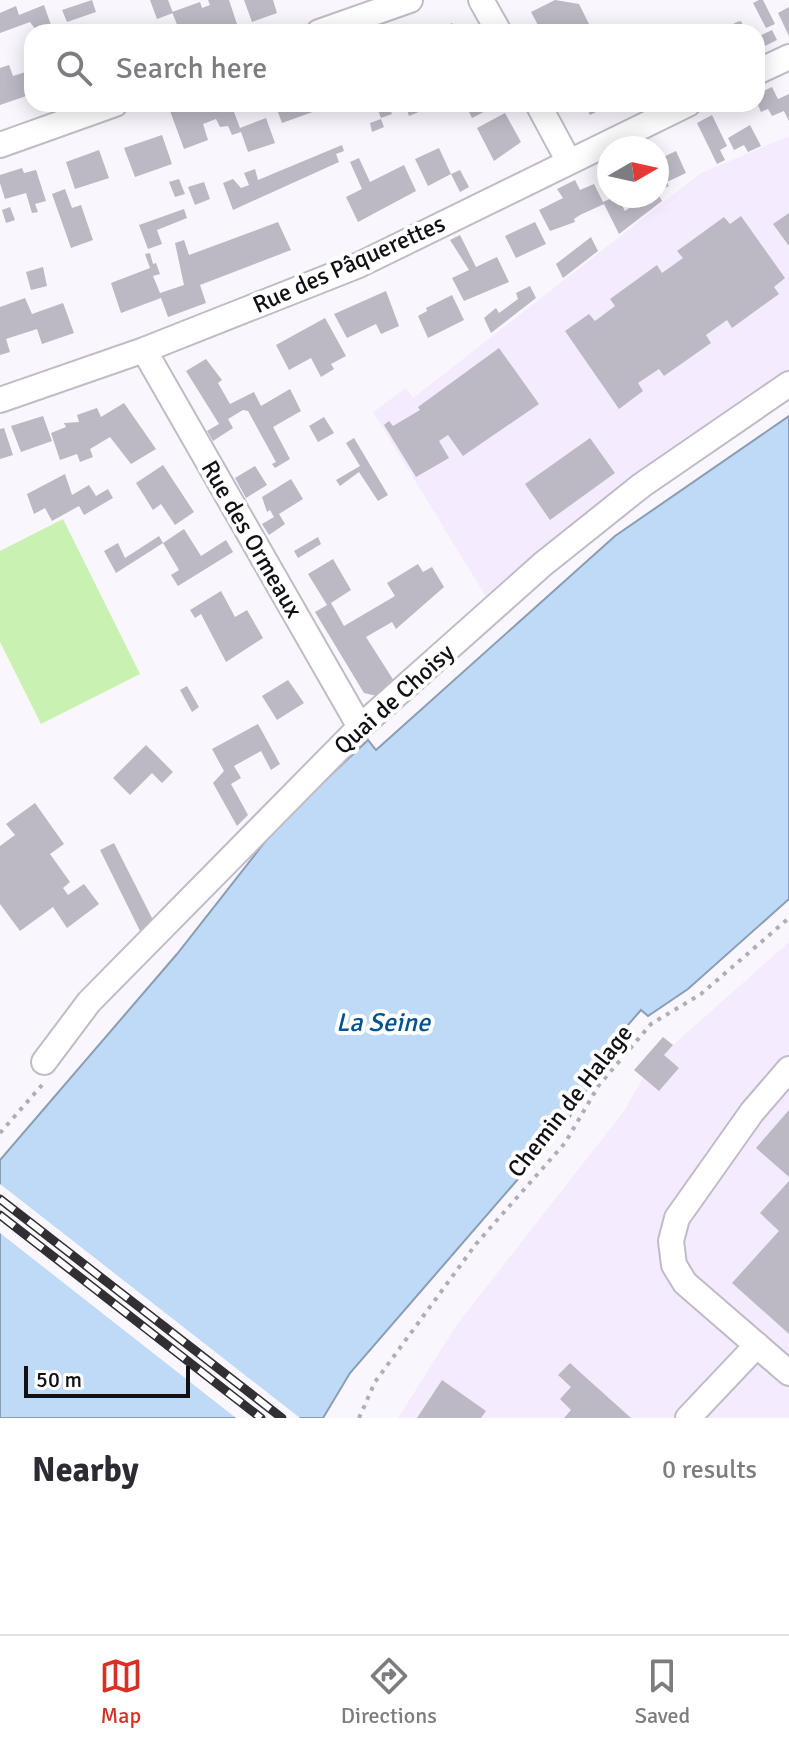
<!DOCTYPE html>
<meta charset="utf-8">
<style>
:root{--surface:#fff;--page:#f7f7f7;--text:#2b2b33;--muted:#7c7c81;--line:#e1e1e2;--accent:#d93025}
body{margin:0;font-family:Signika,sans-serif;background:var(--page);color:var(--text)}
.compass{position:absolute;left:597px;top:136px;width:72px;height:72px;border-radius:50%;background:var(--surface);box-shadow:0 4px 20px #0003;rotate:81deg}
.scale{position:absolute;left:24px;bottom:20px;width:166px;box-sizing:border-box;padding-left:8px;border:4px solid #121014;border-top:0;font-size:22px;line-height:28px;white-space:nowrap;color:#121014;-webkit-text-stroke:6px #fff;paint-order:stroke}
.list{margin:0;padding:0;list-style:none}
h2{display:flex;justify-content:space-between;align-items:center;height:104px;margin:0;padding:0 32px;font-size:34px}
h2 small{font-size:26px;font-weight:400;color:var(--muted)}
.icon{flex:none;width:44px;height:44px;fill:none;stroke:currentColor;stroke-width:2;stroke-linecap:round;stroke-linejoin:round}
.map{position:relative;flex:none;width:789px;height:1418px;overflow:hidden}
.search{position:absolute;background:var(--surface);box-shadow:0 4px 20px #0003;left:24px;right:24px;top:24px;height:88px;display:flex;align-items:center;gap:20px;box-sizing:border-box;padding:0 28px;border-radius:24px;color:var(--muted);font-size:30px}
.sheet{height:216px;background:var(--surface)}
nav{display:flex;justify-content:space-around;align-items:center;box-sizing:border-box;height:112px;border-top:2px solid var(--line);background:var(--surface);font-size:22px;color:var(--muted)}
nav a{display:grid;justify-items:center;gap:4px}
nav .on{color:var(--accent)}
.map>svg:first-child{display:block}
.built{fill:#f5ebfe}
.green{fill:#c9f1b1}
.water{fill:#bfdaf6;stroke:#8b9db2;stroke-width:2}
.pier{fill:#faf6fe}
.building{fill:#bcb8c4}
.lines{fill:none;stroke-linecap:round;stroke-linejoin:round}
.minor-casing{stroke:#c0bbc6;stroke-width:28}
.path{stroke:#b1adb4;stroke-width:4;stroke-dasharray:4 6;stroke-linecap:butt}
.minor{stroke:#fff;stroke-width:24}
.rail-casing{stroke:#312f33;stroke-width:9}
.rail{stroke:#fff;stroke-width:6;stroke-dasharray:18;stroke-linecap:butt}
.labels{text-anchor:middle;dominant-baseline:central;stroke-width:8;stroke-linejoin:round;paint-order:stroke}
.street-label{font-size:24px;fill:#121014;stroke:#fff}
.water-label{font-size:26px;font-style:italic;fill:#025390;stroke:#fff}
</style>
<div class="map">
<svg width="789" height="1418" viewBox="0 0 789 1418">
<rect width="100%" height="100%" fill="#faf6fe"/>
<!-- built -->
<path class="built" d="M789,136V373L611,493L486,597L373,412L406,388L413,398L701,173Z
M789,942V1418H398L458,1323L624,1111L643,1078L673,1045Z"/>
<!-- green -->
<path class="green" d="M63,519L140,674L41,724L0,642V551Z"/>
<!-- water -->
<path class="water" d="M789,416V899L688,989L648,1016L641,1010L587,1072L594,1079L564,1126L350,1373L323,1418H0V1160L177,954L279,824L368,740L376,750L615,536Z"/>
<!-- pier -->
<path class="pier" d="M0,1184L300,1418H236L0,1233Z"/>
<!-- building -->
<path class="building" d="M92,0L96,12L67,22L62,10Z
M150,0H168L173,13L157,19Z
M208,0H229L238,27L224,32H180L172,12L200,2L202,8L210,5Z
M244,0H273L277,13L252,22Z
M555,0L579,4L589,24L580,29L582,32L540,29L531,12Z
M759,0H763L775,24L766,28L753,3Z
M44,5L51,25L36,30L30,22L0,33V13L16,6L19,15Z
M789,7V36L778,13Z
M741,21L746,32H717L737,22Z
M452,23L457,32H427L437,27L439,30Z
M772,30L777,40L757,50V37Z
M9,65L13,76L32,70V94L0,105V68Z
M772,87L778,99L789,94V121L784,111L772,116L768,109L761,112L757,103V94Z
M180,104H255L234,112L240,128L266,118L275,143L248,152L241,132L232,135L228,126L220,127L216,119L203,124L208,140L184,149L169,108Z
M275,104H335L282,123Z
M405,104H419L421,111L409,116Z
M465,104H499L472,118Z
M585,104H612L590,115Z
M389,107L392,114L381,118L378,110Z
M505,113L521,142L494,161L477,128Z
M712,115L727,146L720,150L725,160L717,164L697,123Z
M381,119L384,127L372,132L370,123Z
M750,125L761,146L748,152L744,145L734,150L728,138Z
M162,135L172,164L135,177L124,148Z
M342,145L344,151L336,154L339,162L233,210L223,183L233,179L241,188L249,185L244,173L255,169L258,180Z
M439,148L451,174L428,186L415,159Z
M99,150L109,178L75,189L66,162Z
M676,151L686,173L667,182L669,186L657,192L662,201L619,234L603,202L617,196L625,211L646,196H657V160Z
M359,158L370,182L404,165L416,191L358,222L346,197L362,189L350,162Z
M22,168L24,173L36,170L46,201L35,204L38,212L32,213L26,193L5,199L0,183V175Z
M460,170L469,187L460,192L451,174Z
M179,179L185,194L175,197L169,182Z
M575,180L580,190L594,184L604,204L580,215L574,219L575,222L550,231L539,210L563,198L557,189Z
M204,182L210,199L195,205L188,187Z
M65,189L72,208L81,205L93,240L71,248L52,194Z
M10,207L15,220L6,223L2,210Z
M184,209L187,218L157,230L162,244L148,249L139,225Z
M789,213V246L773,224Z
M741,216L785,278L774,287L779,294L732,328L727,320L706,335L711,343L664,376L659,369L638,383L643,391L619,409L565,331L589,314L595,321L615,306L610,299L657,265L662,273L683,258L677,251L724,217L730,224Z
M278,222L291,250L200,285L206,303L168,317L161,298L121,313L111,283L150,268L145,254L150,253L153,264L156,263L160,274L153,276L160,293L184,285L175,243L184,240L189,255Z
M535,222L546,244L516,258L505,236Z
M460,235L476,267L497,257L509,282L464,301L452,278L469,270L450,240Z
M591,237L598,251L563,278L556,264Z
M43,267L47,286L31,290L26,272Z
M530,286L536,298L491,333L484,318L496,308L499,313L518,299L516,293Z
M386,291L399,326L381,334L376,324L347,338L334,314Z
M452,295L464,320L428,338L418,316L427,311L426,308Z
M25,298L32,314L63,303L74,333L42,344L37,329L6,339L10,352L0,355V307Z
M325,318L346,356L331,364L334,369L321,377L311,358L289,370L276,345Z
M499,348L539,404L463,456L448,435L439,441L449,458L416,477L384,425L389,421L393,426L420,410L418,407Z
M206,359L222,380L218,383L230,404L254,392L261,406L290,389L301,411L273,427L290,459L275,468L272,464L276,462L248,411L243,410L228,419L233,428L213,441L207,431L219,424L186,371Z
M124,403L156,449L131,464L110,437L90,449L93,457L80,462L77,454L60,460L51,433L66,427L64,423L79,422L77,415L97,408L101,417Z
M43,416L52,441L21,452L11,426Z
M324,417L334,433L318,442L309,426Z
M4,428L13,455L0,459V429Z
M354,438L388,495L378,501L359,472L340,486L336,480L360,466L346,443Z
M590,438L615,473L550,520L525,484Z
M163,465L194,512L175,525L161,504L153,510L136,483Z
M255,466L267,485L246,498L235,478Z
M65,474L72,495L89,485L96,496L108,489L113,498L84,515L79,506L52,521L45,508L34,514L27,494Z
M291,479L303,499L279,514L285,524L269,535L262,524L274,517L270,510L267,512L262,497Z
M184,529L201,556L226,540L233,552L178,586L171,575L179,570L163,543Z
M159,536L163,543L116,573L104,551L118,543L125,558Z
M318,537L321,544L298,558L294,551Z
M333,559L351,590L331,603L344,626L395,596L387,583L418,564L423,572L432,567L444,587L396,629L392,622L366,637L394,681L377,696L364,693L315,612L327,605L308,574Z
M221,591L235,617L247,610L263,638L226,662L201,614L195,618L190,610Z
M288,680L304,703L277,720L262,696Z
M187,686L199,707L192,712L180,690Z
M258,724L280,764L271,770L261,751L234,766L241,778L231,784L248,815L237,826L213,783L224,771L212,749Z
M146,745L173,772L162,783L152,773L130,795L113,778Z
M35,803L64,844L50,854L70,882L63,888L68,895L84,884L99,904L67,928L53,907L20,931L0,904V846L15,835L6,824Z
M114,843L153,920L141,933L100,850Z
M663,1037L673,1045L664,1055L679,1068L659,1091L634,1070Z
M789,1110V1177L756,1148Z
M789,1181V1334L732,1283L779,1231L760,1213Z
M570,1363L582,1374L631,1418H564L571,1410L560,1399L571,1387L558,1375Z
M442,1380L486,1411L481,1418H417Z"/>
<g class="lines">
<!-- minor casing -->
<g class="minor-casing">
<path id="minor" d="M481,0L499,32
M319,32L410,0
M757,72L789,57
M538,104L568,160
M0,145L115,104
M144,350L360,727
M0,400L144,350L359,265L688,104
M44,1062L89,1002L360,727L543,564L642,485L789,384
M789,1069L752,1112L677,1218L671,1241L674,1265L685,1283L789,1373
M688,1418L757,1345"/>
</g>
<!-- path -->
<path class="path" d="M0,1133L42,1085
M359,1418L375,1382L476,1244L565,1143L599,1085L651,1024L701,994L789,918"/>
<!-- minor -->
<use href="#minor" class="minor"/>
<!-- rail casing -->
<g class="rail-casing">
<path id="rail" d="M0,1199L282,1418
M0,1215L261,1418"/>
</g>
<!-- rail -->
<use href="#rail" class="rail"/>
</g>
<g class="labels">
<!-- street labels -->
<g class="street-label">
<text transform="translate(349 264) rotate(-24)">Rue des Pâquerettes</text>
<text transform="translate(252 539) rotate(60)">Rue des Ormeaux</text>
<text transform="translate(394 699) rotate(-42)">Quai de Choisy</text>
<text transform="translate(570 1101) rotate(-52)">Chemin de Halage</text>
</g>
<!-- water labels -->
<g class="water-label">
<text x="383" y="1023">La Seine</text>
</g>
</g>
</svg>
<svg class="compass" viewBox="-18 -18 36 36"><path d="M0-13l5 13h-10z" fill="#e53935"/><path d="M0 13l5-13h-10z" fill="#7c7c81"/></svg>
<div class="scale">50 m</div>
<div class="search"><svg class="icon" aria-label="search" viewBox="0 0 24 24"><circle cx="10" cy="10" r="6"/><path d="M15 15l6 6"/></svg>Search here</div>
</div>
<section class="sheet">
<h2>Nearby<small>0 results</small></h2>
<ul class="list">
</ul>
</section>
<nav>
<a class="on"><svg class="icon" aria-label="map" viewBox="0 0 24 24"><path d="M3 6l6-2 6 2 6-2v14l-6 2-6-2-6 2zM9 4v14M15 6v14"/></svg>Map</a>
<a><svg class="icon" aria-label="directions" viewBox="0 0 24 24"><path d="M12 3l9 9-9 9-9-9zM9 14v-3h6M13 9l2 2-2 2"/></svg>Directions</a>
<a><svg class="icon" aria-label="saved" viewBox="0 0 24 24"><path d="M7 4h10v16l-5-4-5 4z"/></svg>Saved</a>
</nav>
